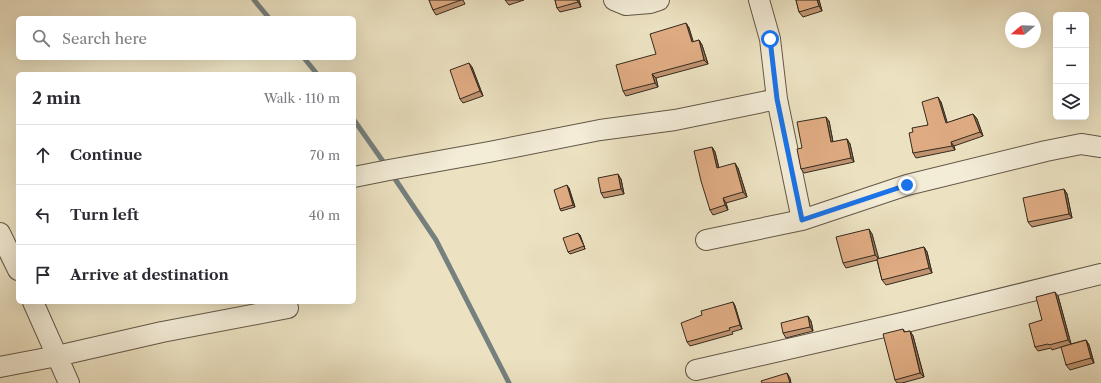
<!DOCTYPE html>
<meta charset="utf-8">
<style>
:root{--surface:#fff;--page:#f2f2f3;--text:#2b2b33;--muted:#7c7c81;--line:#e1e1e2}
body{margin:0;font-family:"Libre Caslon Text",serif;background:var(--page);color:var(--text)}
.controls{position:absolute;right:12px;top:12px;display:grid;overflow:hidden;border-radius:6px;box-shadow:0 4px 16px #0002}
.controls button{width:36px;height:36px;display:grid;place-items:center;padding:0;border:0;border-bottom:1px solid var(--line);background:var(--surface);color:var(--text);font:20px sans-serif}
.compass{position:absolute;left:1005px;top:12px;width:36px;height:36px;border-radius:50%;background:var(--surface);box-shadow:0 4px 16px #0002;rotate:251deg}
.stop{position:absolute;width:12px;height:12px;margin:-9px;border:3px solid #1a73e8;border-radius:50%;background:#fff}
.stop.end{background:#1a73e8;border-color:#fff;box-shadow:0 1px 4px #0008}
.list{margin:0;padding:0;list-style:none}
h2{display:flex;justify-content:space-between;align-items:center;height:52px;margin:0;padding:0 16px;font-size:17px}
h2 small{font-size:13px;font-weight:400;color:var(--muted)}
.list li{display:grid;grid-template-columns:26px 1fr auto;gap:12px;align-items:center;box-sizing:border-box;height:60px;padding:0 16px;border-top:1px solid var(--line)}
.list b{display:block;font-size:15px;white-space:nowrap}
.list em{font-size:13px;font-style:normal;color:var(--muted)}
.icon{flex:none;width:22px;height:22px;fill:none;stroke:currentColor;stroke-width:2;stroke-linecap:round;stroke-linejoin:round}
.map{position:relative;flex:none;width:1101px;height:383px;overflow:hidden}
.search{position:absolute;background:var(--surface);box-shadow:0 4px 16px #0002;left:16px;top:16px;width:340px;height:44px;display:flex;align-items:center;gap:10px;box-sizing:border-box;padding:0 14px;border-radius:6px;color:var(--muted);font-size:15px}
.panel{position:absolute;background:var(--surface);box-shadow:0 4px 16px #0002;left:16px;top:72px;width:340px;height:232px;border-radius:6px}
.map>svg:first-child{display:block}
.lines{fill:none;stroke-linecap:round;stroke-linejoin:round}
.stream{stroke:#75807f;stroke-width:5}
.minor-casing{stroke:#635847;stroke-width:22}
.minor{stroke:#f3ecd7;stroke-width:20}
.wall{fill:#c09370;stroke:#352a1e}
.shaded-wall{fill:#9c785b;stroke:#352a1e}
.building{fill:#dfab82;stroke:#352a1e}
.route{stroke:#1a73e8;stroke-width:5}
</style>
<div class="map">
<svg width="1101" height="383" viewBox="0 0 1101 383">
<rect width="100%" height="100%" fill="#ece2c2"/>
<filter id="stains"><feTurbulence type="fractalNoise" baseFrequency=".005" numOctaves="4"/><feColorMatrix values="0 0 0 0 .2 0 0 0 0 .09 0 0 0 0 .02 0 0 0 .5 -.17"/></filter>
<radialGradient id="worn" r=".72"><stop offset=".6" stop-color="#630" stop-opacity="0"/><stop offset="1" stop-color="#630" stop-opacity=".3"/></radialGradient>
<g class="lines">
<!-- stream -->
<path class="stream" d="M254,0L269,18
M304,58L317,74
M354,120L387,167
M391,173L436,240L509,383"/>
<!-- minor casing -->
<g class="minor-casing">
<path id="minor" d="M614,0L626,5L650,3L659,0
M759,0L770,39L777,99L802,220
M354,177L389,170L489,152L600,130L675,120L777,99
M0,233L18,270
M706,240L802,220L907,185L1046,151L1081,144L1101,147
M33,302L69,383
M0,367L57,356L162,332L288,308
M696,370L906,322L1101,274"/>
</g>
<!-- minor -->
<use href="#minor" class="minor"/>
</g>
<!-- wall -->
<path class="wall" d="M429,0H463L465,4L436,15L433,10Z
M505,0H524L509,5Z
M555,0H579L581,7L560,12L557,8Z
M796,0H819L822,11L803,17L799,12Z
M686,23L689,28L693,42L699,40L702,45L708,64L656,78L658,87L626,96L623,91L656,54Z
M472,67L483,96L463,103L460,99Z
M941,102L947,123L973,114L977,119L983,136L954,146L955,150L916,158L913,153V132L928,125Z
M829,121L833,142L847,139L850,144L854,162L804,173L801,169L802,148Z
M712,147L715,152L719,168H738L747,197L726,203L728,210L713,215L710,210Z
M621,179L624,194L604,198L601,193Z
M569,188L575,207L561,211L560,209Z
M1064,189L1067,194L1072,218L1032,227L1028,222Z
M578,233L580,235L585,249L570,254L568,252Z
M872,234L878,259L924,247L927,252L932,273L886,285L882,280L877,260L846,268L843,263Z
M1058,296L1071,344L1086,340L1089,345L1094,363L1070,370L1066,365L1068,345L1052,350L1051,348L1038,351L1035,347L1042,320Z
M733,302L735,306L742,329L732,332L733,334L690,346L687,342L702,315Z
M811,321L813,331L786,338L783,333Z
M903,329L905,332L910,331L913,336L924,377L902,383H897L895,380Z"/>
<!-- shaded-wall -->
<path class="shaded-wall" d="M577,0H579L581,7L578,2Z
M817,0H819L822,11L819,6Z
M686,23L689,28L695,47L692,42Z
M699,40L702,45L708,64L704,60Z
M469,63L472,67L483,96L480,91Z
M652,74L656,78L658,87L655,83Z
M938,97L941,102L949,128L946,123Z
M973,114L977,119L983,136L980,132Z
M826,117L829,121L834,147L831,142Z
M847,139L850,144L854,162L851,158Z
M951,142L954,146L955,150L952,146Z
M712,147L715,152L720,173L717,168Z
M735,163L738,168L747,197L743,192Z
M618,174L621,179L624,194L621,189Z
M567,185L569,188L575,207L573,205Z
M1064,189L1067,194L1072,218L1069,214Z
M723,198L726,203L728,210L725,205Z
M869,229L872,234L879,259L875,255Z
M578,233L580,235L585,249L584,246Z
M924,247L927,252L932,273L929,268Z
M1055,292L1058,296L1071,344L1068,340Z
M733,302L735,306L742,329L740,325Z
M808,316L811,321L813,331L810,327Z
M910,331L913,336L924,377L920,373Z
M1086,340L1089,345L1094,363L1091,358Z
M787,373L790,378L791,383H790Z"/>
<!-- building -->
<path class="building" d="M429,0H461L433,10Z
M555,0H577L578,2L557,8Z
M796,0H817L819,6L799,12Z
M686,23L692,42L699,40L704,60L652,74L655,83L623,91L616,65L656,54L650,34Z
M469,63L480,91L460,99L450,70Z
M938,97L946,123L973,114L980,132L951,142L952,146L913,153L909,133L913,132L912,128L928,125L922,102Z
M826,117L831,142L847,139L851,158L801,169L797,149L802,148L797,122Z
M712,147L717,168L735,163L743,192L723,198L725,205L710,210L701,181L694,151Z
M618,174L621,189L601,193L598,178Z
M567,185L573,205L560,209L554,190Z
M1064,189L1069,214L1028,222L1023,198Z
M869,229L875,255L843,263L836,237Z
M578,233L584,246L568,252L563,238Z
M924,247L929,268L882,280L877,259Z
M1055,292L1068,340L1049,345L1048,344L1035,347L1029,324L1042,320L1036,297Z
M733,302L740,325L729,328L730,330L687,342L681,323L702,315L701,311Z
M808,316L810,327L783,333L781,323Z
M903,329L904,332L910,331L920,373L895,380L883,334Z
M1086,340L1091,358L1066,365L1061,347Z
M787,373L790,383H762L761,381Z"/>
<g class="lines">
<!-- route -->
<path class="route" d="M770,39L777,99L802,220L907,185"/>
</g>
<rect width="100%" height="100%" filter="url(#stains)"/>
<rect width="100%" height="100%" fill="url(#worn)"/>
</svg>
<div class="controls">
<button>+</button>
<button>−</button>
<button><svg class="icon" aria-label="layers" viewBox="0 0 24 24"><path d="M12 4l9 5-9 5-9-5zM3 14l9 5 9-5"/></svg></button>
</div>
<svg class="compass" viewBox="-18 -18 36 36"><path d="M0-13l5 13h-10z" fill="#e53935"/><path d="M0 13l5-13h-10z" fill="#7c7c81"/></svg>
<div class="stop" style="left:770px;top:39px"></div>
<div class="stop end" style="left:907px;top:185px"></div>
<div class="search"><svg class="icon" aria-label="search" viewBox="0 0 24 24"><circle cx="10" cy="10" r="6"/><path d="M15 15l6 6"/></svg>Search here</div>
<section class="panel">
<h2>2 min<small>Walk · 110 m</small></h2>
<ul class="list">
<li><svg class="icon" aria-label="ahead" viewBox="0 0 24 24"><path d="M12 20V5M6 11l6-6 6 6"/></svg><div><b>Continue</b></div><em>70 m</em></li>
<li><svg class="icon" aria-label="left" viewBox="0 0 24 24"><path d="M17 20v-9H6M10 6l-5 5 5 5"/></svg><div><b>Turn left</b></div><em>40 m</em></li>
<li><svg class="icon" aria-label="arrive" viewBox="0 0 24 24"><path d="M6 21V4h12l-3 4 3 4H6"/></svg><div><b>Arrive at destination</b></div></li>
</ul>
</section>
</div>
